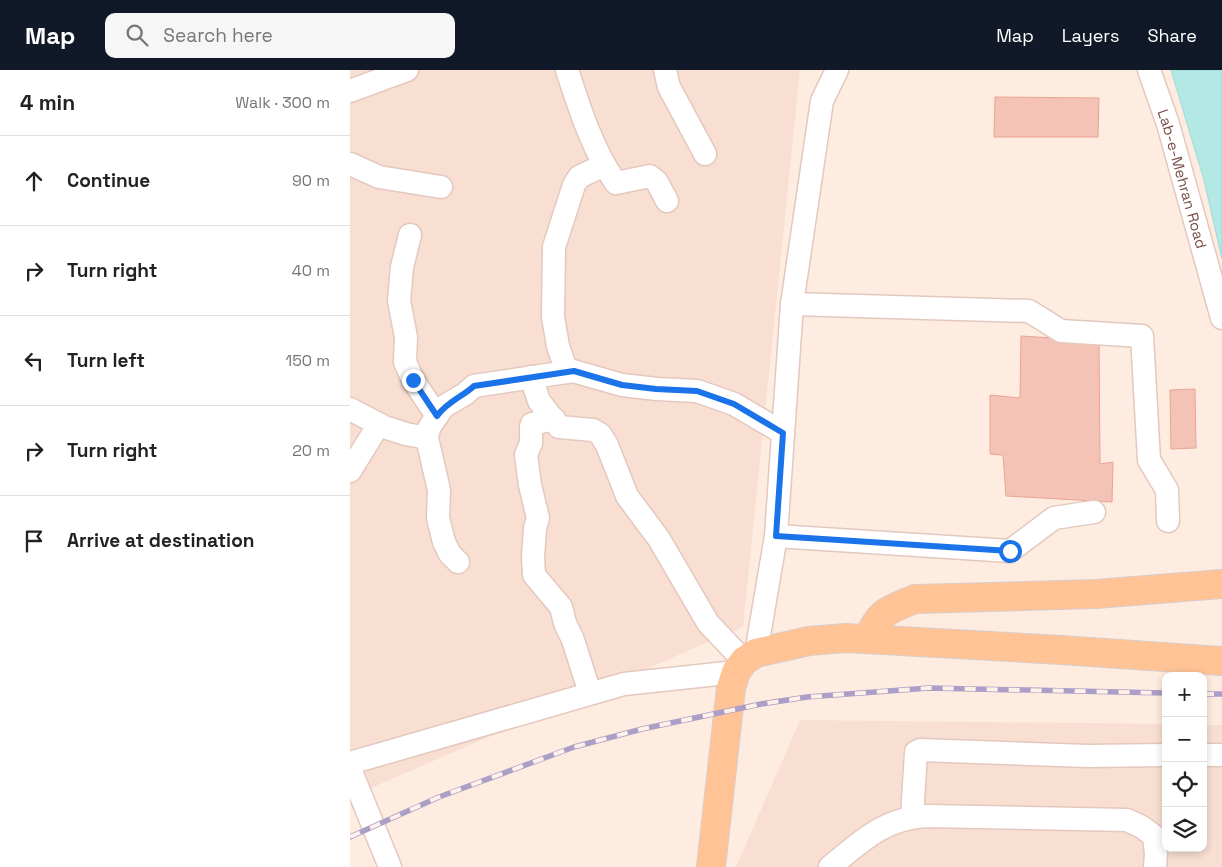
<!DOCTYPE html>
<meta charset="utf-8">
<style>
:root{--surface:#fff;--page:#f6f6f6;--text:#222;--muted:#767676;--line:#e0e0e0;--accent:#111827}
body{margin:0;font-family:"Space Grotesk",sans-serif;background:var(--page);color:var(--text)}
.controls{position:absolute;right:15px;bottom:15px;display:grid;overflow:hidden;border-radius:10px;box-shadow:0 2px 8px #0003}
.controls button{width:45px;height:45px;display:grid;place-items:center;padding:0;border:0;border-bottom:1px solid var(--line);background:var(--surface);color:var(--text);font:25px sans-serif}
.stop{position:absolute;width:15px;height:15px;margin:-11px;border:4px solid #1a73e8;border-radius:50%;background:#fff}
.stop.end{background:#1a73e8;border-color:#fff;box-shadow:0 1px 5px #0008}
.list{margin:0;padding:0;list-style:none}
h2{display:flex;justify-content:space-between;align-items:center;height:65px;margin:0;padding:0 20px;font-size:21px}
h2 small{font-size:16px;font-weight:400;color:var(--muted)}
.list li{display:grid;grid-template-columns:32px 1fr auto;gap:15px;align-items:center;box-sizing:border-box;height:90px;padding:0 20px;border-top:1px solid var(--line)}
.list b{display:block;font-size:19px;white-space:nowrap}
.list em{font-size:16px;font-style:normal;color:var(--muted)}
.icon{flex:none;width:28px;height:28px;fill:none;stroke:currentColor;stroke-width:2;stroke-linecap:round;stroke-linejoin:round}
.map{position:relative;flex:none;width:872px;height:797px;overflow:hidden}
header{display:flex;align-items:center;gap:30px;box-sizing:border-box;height:70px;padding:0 25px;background:var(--accent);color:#fff}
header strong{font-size:24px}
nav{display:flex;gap:28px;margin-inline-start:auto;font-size:18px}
.search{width:350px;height:45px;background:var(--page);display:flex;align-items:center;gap:12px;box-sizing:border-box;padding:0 18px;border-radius:10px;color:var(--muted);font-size:19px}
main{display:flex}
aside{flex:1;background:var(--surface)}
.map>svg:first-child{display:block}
.residential{fill:#f8dfd1}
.water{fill:#b4e8e5;stroke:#99dbd8}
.building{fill:#f5c2b6;stroke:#e9a495}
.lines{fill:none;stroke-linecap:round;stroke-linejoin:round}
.minor-casing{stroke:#e4c8bf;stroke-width:25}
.major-casing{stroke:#d9cdcb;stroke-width:30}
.minor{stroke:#fff;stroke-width:22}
.major{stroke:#ffc396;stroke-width:28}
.rail-casing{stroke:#ac9fc7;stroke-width:5.5}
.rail{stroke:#fff1e8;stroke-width:4;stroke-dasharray:11;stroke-linecap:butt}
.route{stroke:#1a73e8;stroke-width:6}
.labels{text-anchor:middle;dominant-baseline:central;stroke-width:5;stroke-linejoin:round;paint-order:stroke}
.street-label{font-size:15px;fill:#764d46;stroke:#fff1e8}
</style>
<header>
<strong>Map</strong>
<div class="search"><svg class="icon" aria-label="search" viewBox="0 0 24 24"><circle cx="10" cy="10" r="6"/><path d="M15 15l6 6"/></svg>Search here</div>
<nav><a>Map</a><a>Layers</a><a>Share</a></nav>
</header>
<main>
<aside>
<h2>4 min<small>Walk · 300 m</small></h2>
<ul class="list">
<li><svg class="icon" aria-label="ahead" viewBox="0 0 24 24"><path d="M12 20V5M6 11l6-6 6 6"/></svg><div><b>Continue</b></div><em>90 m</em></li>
<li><svg class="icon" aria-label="right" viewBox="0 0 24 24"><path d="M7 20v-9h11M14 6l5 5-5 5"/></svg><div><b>Turn right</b></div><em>40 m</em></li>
<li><svg class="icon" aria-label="left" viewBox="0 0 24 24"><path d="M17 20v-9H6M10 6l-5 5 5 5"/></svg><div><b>Turn left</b></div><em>150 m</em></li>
<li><svg class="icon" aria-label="right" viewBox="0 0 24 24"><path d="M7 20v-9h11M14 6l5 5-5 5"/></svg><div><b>Turn right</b></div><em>20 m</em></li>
<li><svg class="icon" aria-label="arrive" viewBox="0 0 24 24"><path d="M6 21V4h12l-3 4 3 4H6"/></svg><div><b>Arrive at destination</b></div></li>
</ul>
</aside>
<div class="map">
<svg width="872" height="797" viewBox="0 0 872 797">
<rect width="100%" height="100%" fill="#feece0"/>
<!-- residential -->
<path class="residential" d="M0,0H450L393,557L0,727Z
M450,650L816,654V778H853V655H872V797H386Z"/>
<!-- water -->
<path class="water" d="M821,0H872V189L854,110Z"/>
<!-- building -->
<path class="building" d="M645,27L749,28L748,67H644Z
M671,266L749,271L750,394L763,392L762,432L656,426L653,385L640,384V325L670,328Z
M845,319L846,378L821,379L820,320Z"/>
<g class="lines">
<!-- minor casing -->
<g class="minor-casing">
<g id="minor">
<path d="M217,0C229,37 243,81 266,113L300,106L307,112L317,131"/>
<path d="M315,0L319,17L355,84"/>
<path id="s1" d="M799,0L818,54L872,248"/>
<path d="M0,21L57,0"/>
<path d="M0,94L29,107L91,117"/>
<path d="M60,165L52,197L49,231L56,267L55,292L63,310L87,346"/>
<path d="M442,234L679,241L711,261L792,266L799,390L817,420L818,451"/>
<path d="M217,302L208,276L203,247L204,177L224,115L229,107L254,95"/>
<path d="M181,307L189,331L209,357L243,360L250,364L257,375L277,426L309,469L358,553L394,591"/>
<path d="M0,339L34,357L56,364L77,368"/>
<path d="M204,349L182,354L181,357V373L176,385L180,415L188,448L185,458L183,487L184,505L211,537L215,553L223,570L240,623"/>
<path d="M0,401L29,354"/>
<path d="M426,466L660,481L704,448L744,442"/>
<path d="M108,492L100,484L94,472L88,448L89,420L77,368L79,358L93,337L115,324L124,316L223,301L272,315L307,319L347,321L384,334L433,363"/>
<path d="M406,583L426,466L442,234L472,31L487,0"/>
<path d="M853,685H872"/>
<path d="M0,693L274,614L386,602"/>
<path d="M0,699L40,797"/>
<path d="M562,747L566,682L570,680L738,686L816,685"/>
<path d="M480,797C512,771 533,749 576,746L777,750L792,757L804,766L806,784L805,797"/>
</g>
</g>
<!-- major casing -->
<g class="major-casing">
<path id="major" d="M518,569C529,541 539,540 565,529L746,524L872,514
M361,797L381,618L386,602L394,591L406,583L459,571L496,568L711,580L872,591"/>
</g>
<!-- minor -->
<use href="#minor" class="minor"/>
<!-- major -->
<use href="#major" class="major"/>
<!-- rail casing -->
<g class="rail-casing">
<path id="rail" d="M853,624H872
M0,767L89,727L224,677L292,659L411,634L457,627L579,618L816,623"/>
</g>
<!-- rail -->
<use href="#rail" class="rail"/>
</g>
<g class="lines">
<!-- route -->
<path class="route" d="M63,310L87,346C97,332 112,327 124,316L224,301L272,315L306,319L347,321L384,334L433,363L426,466L660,481"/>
</g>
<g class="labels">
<!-- street labels -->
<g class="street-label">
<text stroke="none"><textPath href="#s1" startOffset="114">Lab-e-Mehran Road</textPath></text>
</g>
</g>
</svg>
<div class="controls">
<button>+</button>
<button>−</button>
<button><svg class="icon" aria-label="locate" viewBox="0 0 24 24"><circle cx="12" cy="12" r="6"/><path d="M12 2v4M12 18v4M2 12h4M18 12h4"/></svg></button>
<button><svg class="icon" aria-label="layers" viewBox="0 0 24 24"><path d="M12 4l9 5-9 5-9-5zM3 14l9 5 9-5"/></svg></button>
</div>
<div class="stop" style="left:660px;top:481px"></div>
<div class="stop end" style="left:63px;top:310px"></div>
</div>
</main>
